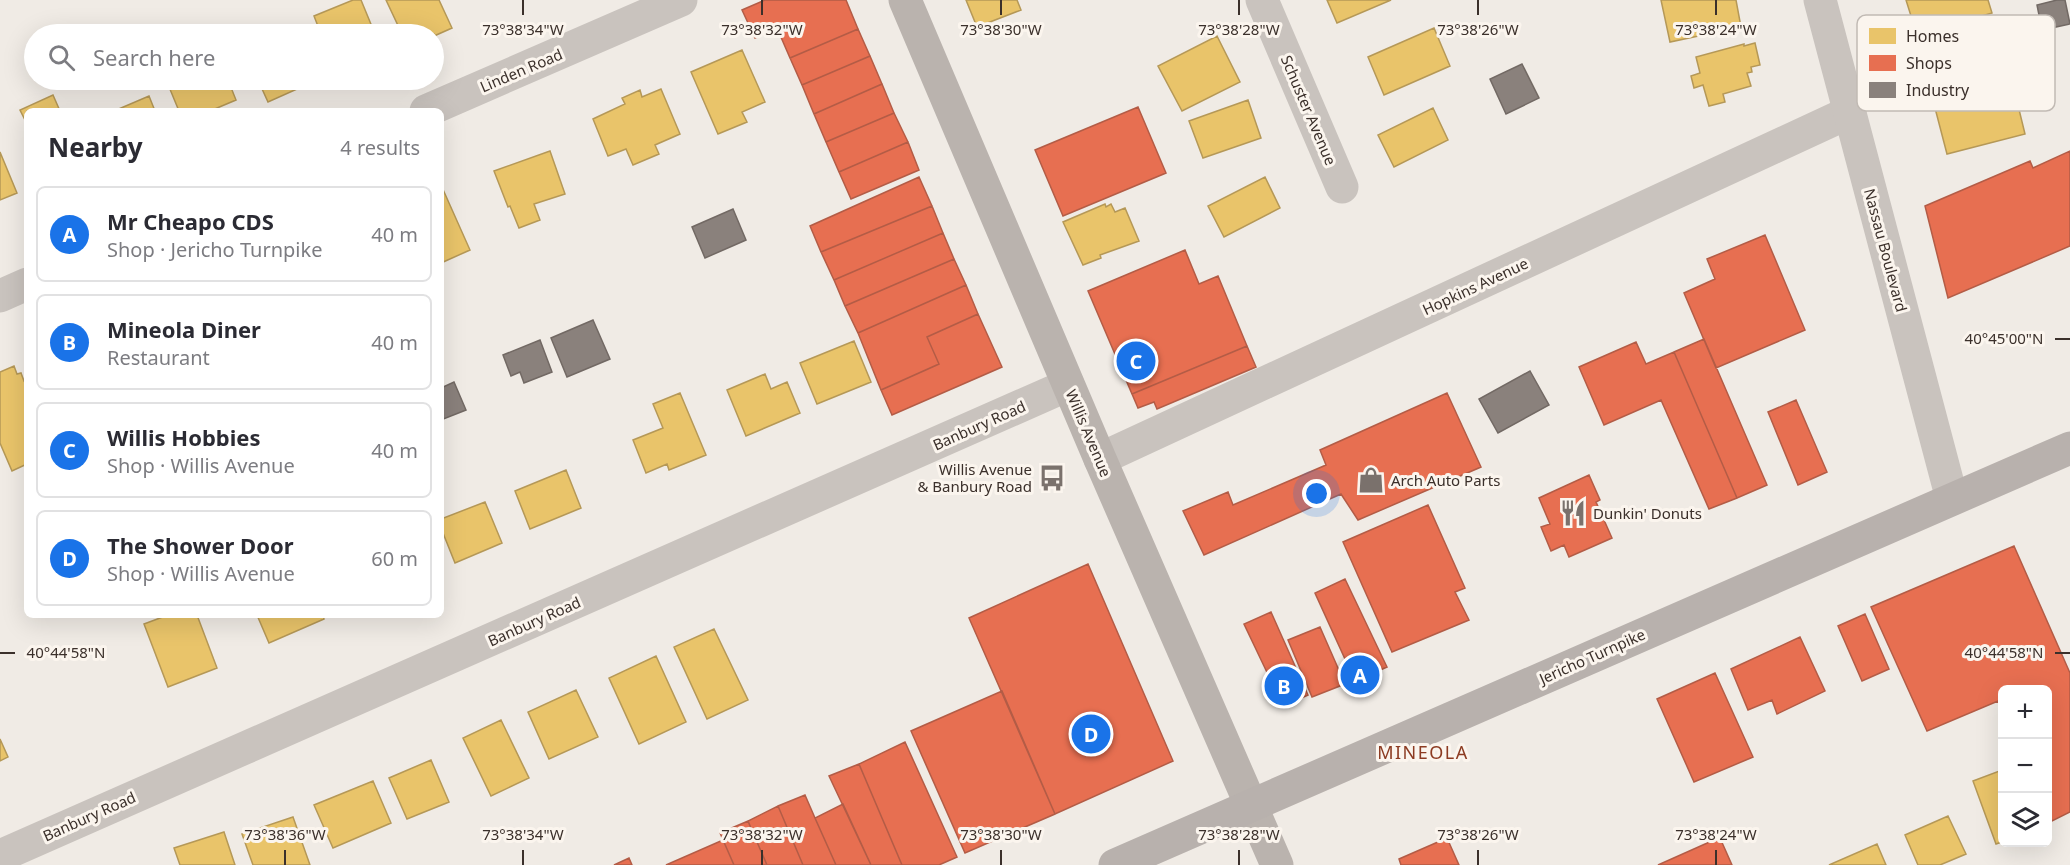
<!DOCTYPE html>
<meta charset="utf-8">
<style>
:root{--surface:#fff;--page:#f7f7f7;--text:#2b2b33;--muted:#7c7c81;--line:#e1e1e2;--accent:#1a73e8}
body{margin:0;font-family:"Noto Sans",sans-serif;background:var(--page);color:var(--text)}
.controls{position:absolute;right:18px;bottom:18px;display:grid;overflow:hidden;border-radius:9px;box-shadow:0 6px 24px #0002}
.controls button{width:54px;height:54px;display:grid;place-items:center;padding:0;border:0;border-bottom:2px solid var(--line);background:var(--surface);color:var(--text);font:30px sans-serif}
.you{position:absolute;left:1317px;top:494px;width:21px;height:21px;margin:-15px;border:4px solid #fff;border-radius:50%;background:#1a73e8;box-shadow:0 0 0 9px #1a73e833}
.badge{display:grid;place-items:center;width:39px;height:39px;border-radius:50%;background:var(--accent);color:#fff;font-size:20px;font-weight:700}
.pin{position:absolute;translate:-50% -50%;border:3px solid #fff;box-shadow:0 2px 6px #0006}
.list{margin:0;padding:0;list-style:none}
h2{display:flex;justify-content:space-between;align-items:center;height:78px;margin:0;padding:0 24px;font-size:26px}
h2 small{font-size:20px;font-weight:400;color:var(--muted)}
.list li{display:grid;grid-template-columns:39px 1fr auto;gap:18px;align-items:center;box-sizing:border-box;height:96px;margin:0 12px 12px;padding:0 12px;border:2px solid var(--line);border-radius:9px}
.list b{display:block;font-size:22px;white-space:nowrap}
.list p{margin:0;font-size:20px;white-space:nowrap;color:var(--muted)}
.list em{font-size:20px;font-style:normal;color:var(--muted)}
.icon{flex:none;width:33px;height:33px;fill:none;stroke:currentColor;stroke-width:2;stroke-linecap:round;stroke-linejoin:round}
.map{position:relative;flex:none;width:2070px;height:865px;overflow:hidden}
.search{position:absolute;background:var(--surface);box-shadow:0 6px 24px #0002;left:24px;top:24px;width:420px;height:66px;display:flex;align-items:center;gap:15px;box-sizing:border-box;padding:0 21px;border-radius:33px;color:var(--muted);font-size:22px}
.panel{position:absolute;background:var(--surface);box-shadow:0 6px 24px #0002;left:24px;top:108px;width:420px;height:510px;border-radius:9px}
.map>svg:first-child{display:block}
.homes{fill:#e9c46a;stroke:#b59857;stroke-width:1.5}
.shops{fill:#e76f51;stroke:#b35c46;stroke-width:1.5}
.industry{fill:#8a817c;stroke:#726964;stroke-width:1.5}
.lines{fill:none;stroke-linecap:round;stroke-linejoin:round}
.minor{stroke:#c9c3be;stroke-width:33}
.tertiary{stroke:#c9c3be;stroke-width:33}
.secondary{stroke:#bab3ae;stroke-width:33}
.primary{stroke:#b8b1ad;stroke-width:33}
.ticks{fill:none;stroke:#3b302b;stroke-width:2}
.labels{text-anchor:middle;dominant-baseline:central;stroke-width:6;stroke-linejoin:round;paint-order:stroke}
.street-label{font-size:15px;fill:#3b302b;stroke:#fbf5ee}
.poi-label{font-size:15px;fill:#3b302b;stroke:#fbf5ee;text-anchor:start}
.quarter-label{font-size:18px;letter-spacing:1.5px;fill:#8c3b22;stroke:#fbf5ee}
.key{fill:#fbf5ee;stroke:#c1bab4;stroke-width:1.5}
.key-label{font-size:16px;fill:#3b302b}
.ticks-label{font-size:15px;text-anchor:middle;fill:#3b302b;stroke:#fbf5ee;stroke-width:6;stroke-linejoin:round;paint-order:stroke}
</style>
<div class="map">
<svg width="2070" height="865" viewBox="0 0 2070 865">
<rect width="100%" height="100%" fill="#f0ebe5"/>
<!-- homes -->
<path class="homes" d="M353,0H361L375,34H321L314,16Z
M386,0H439L452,28L434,36V34H402Z
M966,0H1017L1021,10L977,27Z
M1327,0H1391L1337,23Z
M1661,0H1736L1741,27L1670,42Z
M1906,0H1988L1992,13L1917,35Z
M291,25L295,34H268Z
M1434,28L1450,66L1384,95L1368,57Z
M1217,36L1240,82L1182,111L1158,66Z
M1755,43L1760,65L1751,67L1752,72L1747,73L1751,86L1723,94L1725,102L1709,106L1703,85L1694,88L1691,76L1700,73L1696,57L1744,44V46Z
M742,50L765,102L742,112L747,122L718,134L691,72Z
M172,80H228L236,100L210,111H179L167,82Z
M258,80H314L315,81L268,102Z
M661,89L680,134L655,145L659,154L633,165L626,149L608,156L593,119L625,104L622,98L640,90L642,97Z
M2014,89L2025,134L1947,154L1935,108Z
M53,95L60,111H27V124L20,110Z
M149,96L155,111H114Z
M1248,100L1261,138L1203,158L1189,121Z
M1433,108L1448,140L1394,167L1378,135Z
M550,151L565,194L534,204L540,220L519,228L510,206L508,207L494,171Z
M0,152L17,193L0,200Z
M1265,177L1280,208L1224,237L1208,206Z
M441,185L470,250L441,263Z
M1105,204L1106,207L1111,204L1115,212L1125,208L1139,241L1100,255L1101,258L1083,265L1063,222Z
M854,341L871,382L817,404L800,363Z
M14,366L17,374L21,373L24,381L27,379V464L12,471L0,443V372Z
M765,374L771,389L787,382L800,413L746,436L727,390Z
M680,393L706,455L669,470L667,464L646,473L633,440L663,428L653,404Z
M566,470L581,508L530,529L515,491Z
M485,502L502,543L455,563L441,528V519Z
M168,615H197L217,668L168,687L144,624Z
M257,615H323L324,619L269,643Z
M714,629L748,700L707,719L674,647Z
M656,656L686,722L639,744L609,678Z
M576,690L598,737L549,759L528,712Z
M501,720L529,778L491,796L463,738Z
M0,739L8,757L0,761Z
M431,760L449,802L407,819L389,778Z
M2002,770V842L1996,844L1973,781Z
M373,781L391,823L333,848L314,805Z
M1948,816L1966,854L1940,865H1918L1905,835Z
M293,817L310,865H253L242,834Z
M224,832L235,865H180L174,848Z
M1877,844L1886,865H1829Z"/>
<!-- shops -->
<path class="shops" d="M765,0H846L858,29L790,58L777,28L755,38L742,10Z
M858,29L870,56L802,85L790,58Z
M870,56L882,84L814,114L802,85Z
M882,84L894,113L826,142L814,114Z
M1138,107L1166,173L1063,216L1035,150Z
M894,113L908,142L839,172L826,142Z
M908,142L919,170L851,199L839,172Z
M2070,151V246L1948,298L1925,206L2030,161L2033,168Z
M919,177L932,206L821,252L810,226Z
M932,206L943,233L834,280L821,252Z
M943,233L954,259L845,306L834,280Z
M1765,235L1805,330L1716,368L1684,293L1715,279L1707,259Z
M1185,250L1199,284L1218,276L1247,346L1132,394L1088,291Z
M954,259L966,285L858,333L845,306Z
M966,285L978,314L927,337L939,364L881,390L858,333Z
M978,314L1002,367L892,415L881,390L939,364L927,337Z
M1704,339L1767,485L1737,498L1674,352Z
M1636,342L1646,364L1674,352L1737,498L1709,509L1661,400L1604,425L1579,367Z
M1247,346L1256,367L1157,409L1154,402L1138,408L1132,394Z
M1447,393L1481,467L1358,520L1341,494L1204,555L1183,511L1228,492L1233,505L1326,465L1320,450Z
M1796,400L1827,472L1798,485L1768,412Z
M1589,475L1600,500L1596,502L1612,538L1569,557L1564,545L1551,551L1541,527L1550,524L1539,498Z
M1428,505L1465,588L1455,592L1469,620L1392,652L1343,542Z
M2014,546L2070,673V812L2052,821L2048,811V690H2002V711L1998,701L1927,731L1871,607Z
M1088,564L1173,761L1055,814L969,618Z
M1345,579L1387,667L1355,681L1315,593Z
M1271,612L1308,695L1283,706L1244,624Z
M1865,614L1889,669L1862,681L1838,626Z
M1320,627L1345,684L1312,697L1288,640Z
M1800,637L1825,691L1777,714L1772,700L1748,710L1731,669Z
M1715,673L1753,757L1694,782L1657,699Z
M1002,691L1055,814L965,853L911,731Z
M905,742L957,857L939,865H902L859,764Z
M859,764L902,865H871L829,776Z
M805,795L815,818L836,865H803L778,806Z
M843,804L871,865H836L815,818Z
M778,806L803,865H767L748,821Z
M748,821L767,865H734L720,833Z
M1447,838L1459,865H1401L1399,859Z
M1720,838L1732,865H1658L1714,840Z
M723,840L734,865H666Z
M629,858L632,865H614Z"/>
<!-- industry -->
<path class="industry" d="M2057,0H2065L2070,24L2042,30L2037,5Z
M1522,64L1539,98L1506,114L1490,79Z
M733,209L746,240L705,258L692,227Z
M593,320L610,359L567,377L551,338Z
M540,340L552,372L524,383L520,372L511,376L503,355Z
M1530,371L1549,405L1498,433L1479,399Z
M454,382L466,410L441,420V388Z"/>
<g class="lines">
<!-- minor -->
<path class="minor" d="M1262,0L1342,187
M426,111L681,0
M0,296L27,284
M1100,459L1850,112
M0,856L1068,385"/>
<!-- tertiary -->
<path class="tertiary" d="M1820,0L1952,499"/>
<!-- secondary -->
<path class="secondary" d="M905,0L1100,459L1277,865"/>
<!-- primary -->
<path class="primary" d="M1115,865L2070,448"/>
</g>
<!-- ticks -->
<path class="ticks" d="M523,0V15M762,0V15M1001,0V15M1239,0V15M1478,0V15M1716,0V15M2055,339H2070M0,653H15M2055,653H2070M285,850V865M523,850V865M762,850V865M1001,850V865M1239,850V865M1478,850V865M1716,850V865"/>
<!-- icons -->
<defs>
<g id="bus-bare" transform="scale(2.07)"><path d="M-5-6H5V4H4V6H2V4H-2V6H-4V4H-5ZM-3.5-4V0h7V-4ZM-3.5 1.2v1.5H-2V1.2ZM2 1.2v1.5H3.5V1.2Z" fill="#7a716c" stroke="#fbf5ee" stroke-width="2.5" paint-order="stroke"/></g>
<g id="shop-bare" transform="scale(2.07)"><path d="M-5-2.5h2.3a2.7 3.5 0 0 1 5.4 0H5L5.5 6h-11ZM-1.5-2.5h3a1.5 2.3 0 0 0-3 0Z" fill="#7a716c" stroke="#fbf5ee" stroke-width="2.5" paint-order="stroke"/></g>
<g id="restaurant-bare" transform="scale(2.07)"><path d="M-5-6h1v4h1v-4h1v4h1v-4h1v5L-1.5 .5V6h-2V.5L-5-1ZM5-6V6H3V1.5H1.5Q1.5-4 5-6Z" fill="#7a716c" stroke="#fbf5ee" stroke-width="2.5" paint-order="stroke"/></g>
</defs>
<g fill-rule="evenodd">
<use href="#bus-bare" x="1052" y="478"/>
<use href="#shop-bare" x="1371" y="480"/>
<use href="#restaurant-bare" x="1573" y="513"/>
</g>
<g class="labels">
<!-- street labels -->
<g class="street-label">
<text transform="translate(521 70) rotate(-23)">Linden Road</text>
<text transform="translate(1309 110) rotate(67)">Schuster Avenue</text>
<text transform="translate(1886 250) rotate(75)">Nassau Boulevard</text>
<text transform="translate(1475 286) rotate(-25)">Hopkins Avenue</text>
<text transform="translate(979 425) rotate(-24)">Banbury Road</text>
<text transform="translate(1089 433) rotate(67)">Willis Avenue</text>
<text transform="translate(534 621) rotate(-24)">Banbury Road</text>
<text transform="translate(1592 656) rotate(-24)">Jericho Turnpike</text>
<text transform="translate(89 816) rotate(-24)">Banbury Road</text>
</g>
<!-- poi labels -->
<g class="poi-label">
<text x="1032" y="469" text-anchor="end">Willis Avenue<tspan x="1032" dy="17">&amp; Banbury Road</tspan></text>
<text x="1391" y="480">Arch Auto Parts</text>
<text x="1593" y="513">Dunkin' Donuts</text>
</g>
<!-- quarter labels -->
<g class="quarter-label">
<text x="1423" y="752">MINEOLA</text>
</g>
</g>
<!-- legend -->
<rect x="1857" y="15" width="198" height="96" rx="9" class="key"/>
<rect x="1869" y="28" width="27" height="16" fill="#e9c46a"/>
<rect x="1869" y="55" width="27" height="16" fill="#e76f51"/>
<rect x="1869" y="82" width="27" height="16" fill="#8a817c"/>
<g class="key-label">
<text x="1906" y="42">Homes</text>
<text x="1906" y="69">Shops</text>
<text x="1906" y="96">Industry</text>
</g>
<g class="ticks-label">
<text x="523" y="35">73°38'34"W</text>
<text x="762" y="35">73°38'32"W</text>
<text x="1001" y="35">73°38'30"W</text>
<text x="1239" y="35">73°38'28"W</text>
<text x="1478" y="35">73°38'26"W</text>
<text x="1716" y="35">73°38'24"W</text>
<text x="2004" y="344">40°45'00"N</text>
<text x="66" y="658">40°44'58"N</text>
<text x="2004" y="658">40°44'58"N</text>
<text x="285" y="840">73°38'36"W</text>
<text x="523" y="840">73°38'34"W</text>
<text x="762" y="840">73°38'32"W</text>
<text x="1001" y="840">73°38'30"W</text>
<text x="1239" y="840">73°38'28"W</text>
<text x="1478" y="840">73°38'26"W</text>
<text x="1716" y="840">73°38'24"W</text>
</g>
</svg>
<div class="controls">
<button>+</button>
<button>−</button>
<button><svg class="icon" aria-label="layers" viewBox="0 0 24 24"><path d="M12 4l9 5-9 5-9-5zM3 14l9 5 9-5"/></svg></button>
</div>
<div class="you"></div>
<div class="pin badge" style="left:1360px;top:675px">A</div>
<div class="pin badge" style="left:1284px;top:686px">B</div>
<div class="pin badge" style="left:1136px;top:361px">C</div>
<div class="pin badge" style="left:1091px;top:734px">D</div>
<div class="search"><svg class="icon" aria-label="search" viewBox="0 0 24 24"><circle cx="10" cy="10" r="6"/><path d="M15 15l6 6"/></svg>Search here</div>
<section class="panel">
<h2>Nearby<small>4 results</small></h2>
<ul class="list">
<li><span class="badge">A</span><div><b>Mr Cheapo CDS</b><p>Shop · Jericho Turnpike</p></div><em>40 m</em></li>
<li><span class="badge">B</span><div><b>Mineola Diner</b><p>Restaurant</p></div><em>40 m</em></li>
<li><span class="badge">C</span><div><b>Willis Hobbies</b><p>Shop · Willis Avenue</p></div><em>40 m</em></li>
<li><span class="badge">D</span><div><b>The Shower Door</b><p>Shop · Willis Avenue</p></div><em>60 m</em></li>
</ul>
</section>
</div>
